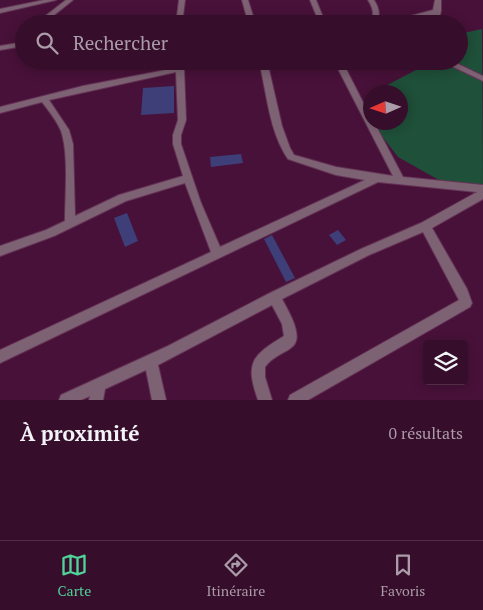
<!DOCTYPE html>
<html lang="fr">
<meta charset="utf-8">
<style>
:root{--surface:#360d2b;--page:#3d1633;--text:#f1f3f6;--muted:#aa9ca9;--line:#502d47;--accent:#4fd399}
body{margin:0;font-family:"PT Serif",serif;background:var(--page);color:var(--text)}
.controls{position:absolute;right:15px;bottom:15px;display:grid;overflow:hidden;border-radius:5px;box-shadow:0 2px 12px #0003}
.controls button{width:45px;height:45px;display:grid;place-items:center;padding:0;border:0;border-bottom:1px solid var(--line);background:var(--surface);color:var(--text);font:25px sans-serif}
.compass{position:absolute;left:363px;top:85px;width:45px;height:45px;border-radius:50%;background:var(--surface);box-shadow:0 2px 12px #0003;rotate:267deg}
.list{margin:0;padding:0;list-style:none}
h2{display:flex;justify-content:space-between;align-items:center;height:65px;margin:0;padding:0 20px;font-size:21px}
h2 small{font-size:16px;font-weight:400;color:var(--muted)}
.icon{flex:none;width:28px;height:28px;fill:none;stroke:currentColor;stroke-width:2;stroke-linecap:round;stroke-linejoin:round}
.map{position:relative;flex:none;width:483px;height:400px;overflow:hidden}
.search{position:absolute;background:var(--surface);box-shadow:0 2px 12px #0003;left:15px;right:15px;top:15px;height:55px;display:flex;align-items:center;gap:12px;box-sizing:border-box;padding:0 18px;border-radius:28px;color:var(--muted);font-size:19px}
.sheet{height:140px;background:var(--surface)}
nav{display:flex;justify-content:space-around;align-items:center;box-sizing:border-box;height:70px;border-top:1px solid var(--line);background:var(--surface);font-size:14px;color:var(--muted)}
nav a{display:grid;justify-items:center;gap:2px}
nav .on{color:var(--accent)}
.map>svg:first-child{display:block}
.green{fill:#1f5039}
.building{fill:#3e3e78}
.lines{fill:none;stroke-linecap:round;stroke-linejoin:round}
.minor-casing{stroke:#663357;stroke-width:2}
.minor{fill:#7d6273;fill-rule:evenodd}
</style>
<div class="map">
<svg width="483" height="400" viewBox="0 0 483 400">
<rect width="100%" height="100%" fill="#481139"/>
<!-- green -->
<path class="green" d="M482,29L483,186L446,184L398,157L372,123L400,122V92H374L433,61H459V34Z"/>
<!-- building -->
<path class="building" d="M174,86V113L141,115L143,88Z
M241,154L243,163L211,167L210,157Z
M127,213L138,241L125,247L114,218Z
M338,230L346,240L337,245L329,235Z
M272,235L295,278L286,282L264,239Z"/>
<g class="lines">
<!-- minor casing -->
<g class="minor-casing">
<path id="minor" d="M44,0H56L0,13V9Z
M66,0H73L43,24H35Z
M179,0H185L182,24H176Z
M242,0H248L255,22H319L310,0H316L325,22L331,24H242L248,22Z
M368,0H374C379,8 381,15 376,24H370C375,15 373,8 368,0Z
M435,0H441V11L438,24H432L433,15L396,24H381L433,10Z
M24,42V46L0,50V46Z
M175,61H183L184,69L186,120L181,135V144L201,203L220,247L365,180L336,175L288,159C269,131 267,94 259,61H267L282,126L290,148L294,155L336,167L393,176L334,61H342L370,116V122H374L403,177L483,185V199L432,228L467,289L472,303L470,307L308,400H288L290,395L459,300L423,232L369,255L282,299C287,309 303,334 294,345C287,353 273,355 265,367V377L272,400H258C245,363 251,356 284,336L282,324L272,305L158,365L166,400H152L146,370L105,389L103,400H89L90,396L81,400H59L61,395L168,346L270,293L361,249L421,223L477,192L378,182L0,363V350L211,252L185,183L126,201L54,236L0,256V246L46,230L65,221C65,197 69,153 61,131C57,121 49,111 42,102L0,113V107L83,86L176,68ZM176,72L178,120L173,135V144L183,176L119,195L75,216L73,144L69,130L49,100Z
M441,61H452L483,76V81Z"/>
</g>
<!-- minor -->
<use href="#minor" class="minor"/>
</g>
</svg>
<div class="controls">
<button><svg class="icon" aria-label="layers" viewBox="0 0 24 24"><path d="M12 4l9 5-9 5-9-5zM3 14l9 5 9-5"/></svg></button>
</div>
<svg class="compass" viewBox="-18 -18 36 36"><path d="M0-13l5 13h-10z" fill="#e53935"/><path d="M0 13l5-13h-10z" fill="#aa9ca9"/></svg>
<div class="search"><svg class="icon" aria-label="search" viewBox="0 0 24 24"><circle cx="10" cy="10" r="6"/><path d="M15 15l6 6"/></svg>Rechercher</div>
</div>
<section class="sheet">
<h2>À proximité<small>0 résultats</small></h2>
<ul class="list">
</ul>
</section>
<nav>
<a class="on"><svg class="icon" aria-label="map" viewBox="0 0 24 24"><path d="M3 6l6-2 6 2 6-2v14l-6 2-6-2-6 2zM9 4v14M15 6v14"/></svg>Carte</a>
<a><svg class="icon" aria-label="directions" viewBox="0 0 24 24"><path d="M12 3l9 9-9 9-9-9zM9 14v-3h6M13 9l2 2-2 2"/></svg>Itinéraire</a>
<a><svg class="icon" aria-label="saved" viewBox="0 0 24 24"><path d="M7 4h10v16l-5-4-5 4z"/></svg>Favoris</a>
</nav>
